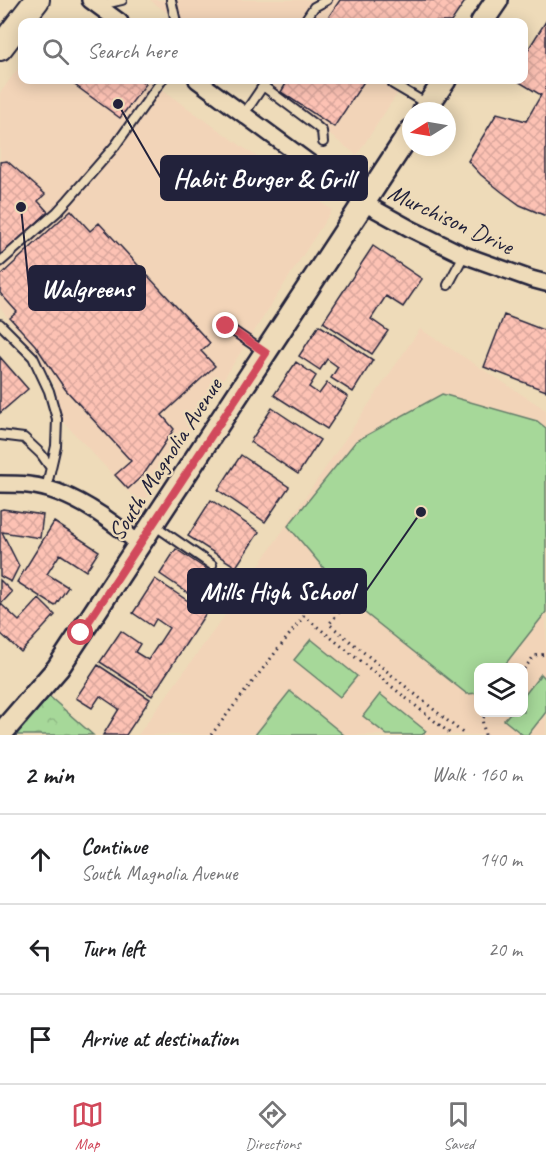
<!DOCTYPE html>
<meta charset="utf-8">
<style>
:root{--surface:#fff;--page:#f2f2f2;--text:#202124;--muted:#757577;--line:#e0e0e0;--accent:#d1495b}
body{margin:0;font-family:Caveat,sans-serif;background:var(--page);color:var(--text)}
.controls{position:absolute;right:18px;bottom:18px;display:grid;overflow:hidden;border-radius:12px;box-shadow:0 3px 15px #0003}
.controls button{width:54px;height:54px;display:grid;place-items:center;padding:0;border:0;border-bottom:2px solid var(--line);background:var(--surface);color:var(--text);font:30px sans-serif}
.compass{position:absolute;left:402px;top:102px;width:54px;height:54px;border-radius:50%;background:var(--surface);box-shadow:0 3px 15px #0003;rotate:259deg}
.stop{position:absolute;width:18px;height:18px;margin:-14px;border:4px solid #d1495b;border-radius:50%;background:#fff}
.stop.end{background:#d1495b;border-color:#fff;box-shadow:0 2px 6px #0008}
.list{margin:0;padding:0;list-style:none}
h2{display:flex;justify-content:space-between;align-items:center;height:78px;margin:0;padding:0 24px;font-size:26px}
h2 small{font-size:20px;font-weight:400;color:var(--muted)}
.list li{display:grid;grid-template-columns:39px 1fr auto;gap:18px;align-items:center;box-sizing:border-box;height:90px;padding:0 24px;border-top:2px solid var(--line)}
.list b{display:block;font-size:22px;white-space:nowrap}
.list p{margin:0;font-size:20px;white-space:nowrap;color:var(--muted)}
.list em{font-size:20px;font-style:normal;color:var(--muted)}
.icon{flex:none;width:33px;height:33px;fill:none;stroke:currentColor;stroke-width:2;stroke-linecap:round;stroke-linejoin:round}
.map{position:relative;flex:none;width:546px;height:735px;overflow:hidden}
.search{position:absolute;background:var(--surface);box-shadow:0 3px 15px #0003;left:18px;right:18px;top:18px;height:66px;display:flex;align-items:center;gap:15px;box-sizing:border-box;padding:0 21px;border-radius:12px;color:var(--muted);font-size:22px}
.sheet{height:348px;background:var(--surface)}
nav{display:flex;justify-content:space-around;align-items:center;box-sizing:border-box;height:84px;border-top:2px solid var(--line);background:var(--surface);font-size:16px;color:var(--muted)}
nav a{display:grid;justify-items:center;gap:3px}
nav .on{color:var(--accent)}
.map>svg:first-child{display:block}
.built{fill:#f2d4b8;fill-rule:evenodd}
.grass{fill:#a6d899;stroke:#647d6a;stroke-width:1.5}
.park{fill:url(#park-crowns);stroke:#647d6a;stroke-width:1.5}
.building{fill:url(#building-cross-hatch);stroke:#22223b;stroke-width:1.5}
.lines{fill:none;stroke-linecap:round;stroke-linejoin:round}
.lane-casing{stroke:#22223b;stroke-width:12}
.street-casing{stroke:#22223b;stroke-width:20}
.secondary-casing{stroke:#22223b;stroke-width:26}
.primary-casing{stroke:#22223b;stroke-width:28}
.path{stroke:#22223b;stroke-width:3;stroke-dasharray:1.5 4.5;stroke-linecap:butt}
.lane{stroke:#eedbb9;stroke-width:8}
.street{stroke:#eedbb9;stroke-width:15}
.secondary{stroke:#eedbb9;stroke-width:21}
.primary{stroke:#eedbb9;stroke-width:24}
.route{stroke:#d1495b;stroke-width:8}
.labels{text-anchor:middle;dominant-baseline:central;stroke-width:5;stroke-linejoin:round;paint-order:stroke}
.street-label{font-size:24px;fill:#22223b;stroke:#eedbb9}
.leader{fill:none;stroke:#22223b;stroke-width:2}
.callout-dot{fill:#22223b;stroke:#eedbb9;stroke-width:2}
.callout{fill:#22223b;stroke:#22223b;stroke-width:2}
.callout-label{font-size:26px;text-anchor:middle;font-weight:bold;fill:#fff}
</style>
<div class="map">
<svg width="546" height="735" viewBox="0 0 546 735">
<defs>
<pattern id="park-crowns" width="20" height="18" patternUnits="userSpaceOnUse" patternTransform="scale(1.5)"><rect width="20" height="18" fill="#a6d899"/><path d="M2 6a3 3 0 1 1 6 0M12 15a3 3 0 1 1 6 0" fill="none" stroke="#8fb985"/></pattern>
<pattern id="building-cross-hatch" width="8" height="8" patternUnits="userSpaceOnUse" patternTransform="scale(1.5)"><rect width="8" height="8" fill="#fdc2b4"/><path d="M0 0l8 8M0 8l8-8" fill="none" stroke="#d9a69c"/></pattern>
</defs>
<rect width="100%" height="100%" fill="#eedbb9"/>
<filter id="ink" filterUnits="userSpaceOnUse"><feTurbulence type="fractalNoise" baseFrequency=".0167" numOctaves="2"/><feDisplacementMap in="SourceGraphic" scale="12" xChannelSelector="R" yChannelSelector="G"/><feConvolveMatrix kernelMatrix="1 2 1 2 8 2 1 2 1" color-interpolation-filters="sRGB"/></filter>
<g filter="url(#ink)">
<!-- built -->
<path class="built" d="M150,0H458L444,22H180Z
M22,63V80H148L332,210L142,506L57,415L55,385L37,355L0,308V93Z
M256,80H406L357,155Z
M420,329L546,410V735H138L226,614ZM478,668H524V712H478Z"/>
<!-- grass -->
<path class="grass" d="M442,394L537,421L546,428V612L503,667L478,668V693L467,694L355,605L288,526L356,441Z
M311,639L357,676L340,697L294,660Z
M541,674L546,679V712L528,735H523L504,720L510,713L524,712V696Z
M290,691L344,735H255Z
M380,694L426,731L422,735H387L363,716Z"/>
<!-- park -->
<path class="park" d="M41,689L93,735H0Z"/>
<!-- building -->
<path class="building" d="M340,0H466L451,22H325Z
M546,21V216L520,205L502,192L481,175L468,161L497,113L526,121L541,95L516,80H524V56Z
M68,80H140L146,84L120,118Z
M288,80H365L334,127L281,92Z
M7,161L45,194L38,201L48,212L16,242L0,255V162Z
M71,210L90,231L99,223L210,343L201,351L215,366L162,415L174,429L144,474L128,489L115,475L131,461L65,389L35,345L10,318L17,312L0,293V276Z
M373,246L422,279L403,307L386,296L371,319L388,331L372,354L323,322Z
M504,315L546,331V391L484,367Z
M319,325L373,360L353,392L331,378L338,367L327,359L320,370L299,356Z
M0,357L28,389L0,413Z
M296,362L316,376L309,387L319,394L327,383L348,397L327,429L274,395Z
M272,408L320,440L298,474L250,442Z
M241,455L289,487L265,522L218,490Z
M211,500L259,532L236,567L188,536Z
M3,509L43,515L40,538L2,532L19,566L11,582L0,576V510Z
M54,522L99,551L86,571L60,554L47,574L68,587L55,606L17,582Z
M176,549L227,583L210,608L160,574Z
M155,579L206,613L152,696L100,662L121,631L140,644L135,652L148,660L169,628L156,619L152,626L133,613Z
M0,580L12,592L1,604L19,621L39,599L55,615L21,652L0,633Z
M98,665L150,699L126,735H103L119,709L100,696L92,708L76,698Z"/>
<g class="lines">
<!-- lane casing -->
<g class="lane-casing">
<path id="lane" d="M171,0L176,22
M100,5L122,0
M304,22L314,7L327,0
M393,84L427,104
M263,86L315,125L322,131L323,142
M244,114L267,80
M0,262L57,212L68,200L115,146L162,80
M448,285L464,255
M0,324L33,357L49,391L57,419L56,446L46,489
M226,326L264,352
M0,435L24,438L41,454L51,468
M154,525L212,565"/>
</g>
<!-- street casing -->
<g class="street-casing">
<path id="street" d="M90,0L120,22
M197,80L364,203L411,229L464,255L531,279L546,283
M0,484C9,484 19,484 28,485C68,489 110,519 140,545"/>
</g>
<!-- secondary casing -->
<g class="secondary-casing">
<path id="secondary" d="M482,22L497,0
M424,111L445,80
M0,735L58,668L411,131"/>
</g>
<!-- primary casing -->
<g class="primary-casing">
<path id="primary" d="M0,48L37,0"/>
</g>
<!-- path -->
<path class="path" d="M347,603L329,624L465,735
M524,669L534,656L546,654
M211,735L304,616L452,735
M485,735L482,719L488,712"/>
<!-- lane -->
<use href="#lane" class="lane"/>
<!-- street -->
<use href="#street" class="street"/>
<!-- secondary -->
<use href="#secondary" class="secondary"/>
<!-- primary -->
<use href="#primary" class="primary"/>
</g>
</g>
<g class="lines" filter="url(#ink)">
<!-- route -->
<path class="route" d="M81,633L266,353L226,326"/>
</g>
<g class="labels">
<!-- street labels -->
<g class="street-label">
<text transform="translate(451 219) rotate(25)">Murchison Drive</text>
<text transform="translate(165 459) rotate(-57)">South Magnolia Avenue</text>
</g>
</g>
<!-- callouts -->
<path class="leader" d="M118 104L161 178M21 207L29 288M421 512L366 591"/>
<g class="callout-dot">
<circle cx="118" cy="104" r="6"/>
<circle cx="21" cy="207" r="6"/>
<circle cx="421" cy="512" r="6"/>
</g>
<g class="callout">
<rect x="161" y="156" width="206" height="44" rx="6"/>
<rect x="29" y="266" width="116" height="44" rx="6"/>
<rect x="188" y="569" width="178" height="44" rx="6"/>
</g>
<g class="callout-label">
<text x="264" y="187">Habit Burger &amp; Grill</text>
<text x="87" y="297">Walgreens</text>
<text x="277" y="600">Mills High School</text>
</g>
</svg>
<div class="controls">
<button><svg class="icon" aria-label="layers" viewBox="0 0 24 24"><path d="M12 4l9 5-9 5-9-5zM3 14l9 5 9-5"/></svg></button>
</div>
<svg class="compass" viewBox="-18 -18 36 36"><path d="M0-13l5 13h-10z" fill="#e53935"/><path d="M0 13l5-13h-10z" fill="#757577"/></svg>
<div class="stop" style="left:81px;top:633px"></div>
<div class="stop end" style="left:226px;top:326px"></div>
<div class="search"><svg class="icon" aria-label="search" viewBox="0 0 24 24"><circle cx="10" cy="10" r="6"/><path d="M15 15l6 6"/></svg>Search here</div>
</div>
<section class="sheet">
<h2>2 min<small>Walk · 160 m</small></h2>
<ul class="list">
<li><svg class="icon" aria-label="ahead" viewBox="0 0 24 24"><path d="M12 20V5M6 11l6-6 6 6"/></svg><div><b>Continue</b><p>South Magnolia Avenue</p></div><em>140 m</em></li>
<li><svg class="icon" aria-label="left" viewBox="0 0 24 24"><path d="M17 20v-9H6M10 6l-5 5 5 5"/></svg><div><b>Turn left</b></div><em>20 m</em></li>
<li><svg class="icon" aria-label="arrive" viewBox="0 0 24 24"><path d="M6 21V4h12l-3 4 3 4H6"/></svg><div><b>Arrive at destination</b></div></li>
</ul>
</section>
<nav>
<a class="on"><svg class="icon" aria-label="map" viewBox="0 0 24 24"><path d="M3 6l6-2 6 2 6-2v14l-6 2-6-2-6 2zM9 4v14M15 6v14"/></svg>Map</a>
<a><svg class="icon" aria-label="directions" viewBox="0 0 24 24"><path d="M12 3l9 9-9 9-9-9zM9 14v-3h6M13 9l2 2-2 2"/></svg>Directions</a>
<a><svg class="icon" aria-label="saved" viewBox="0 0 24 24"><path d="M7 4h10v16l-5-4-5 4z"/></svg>Saved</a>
</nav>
